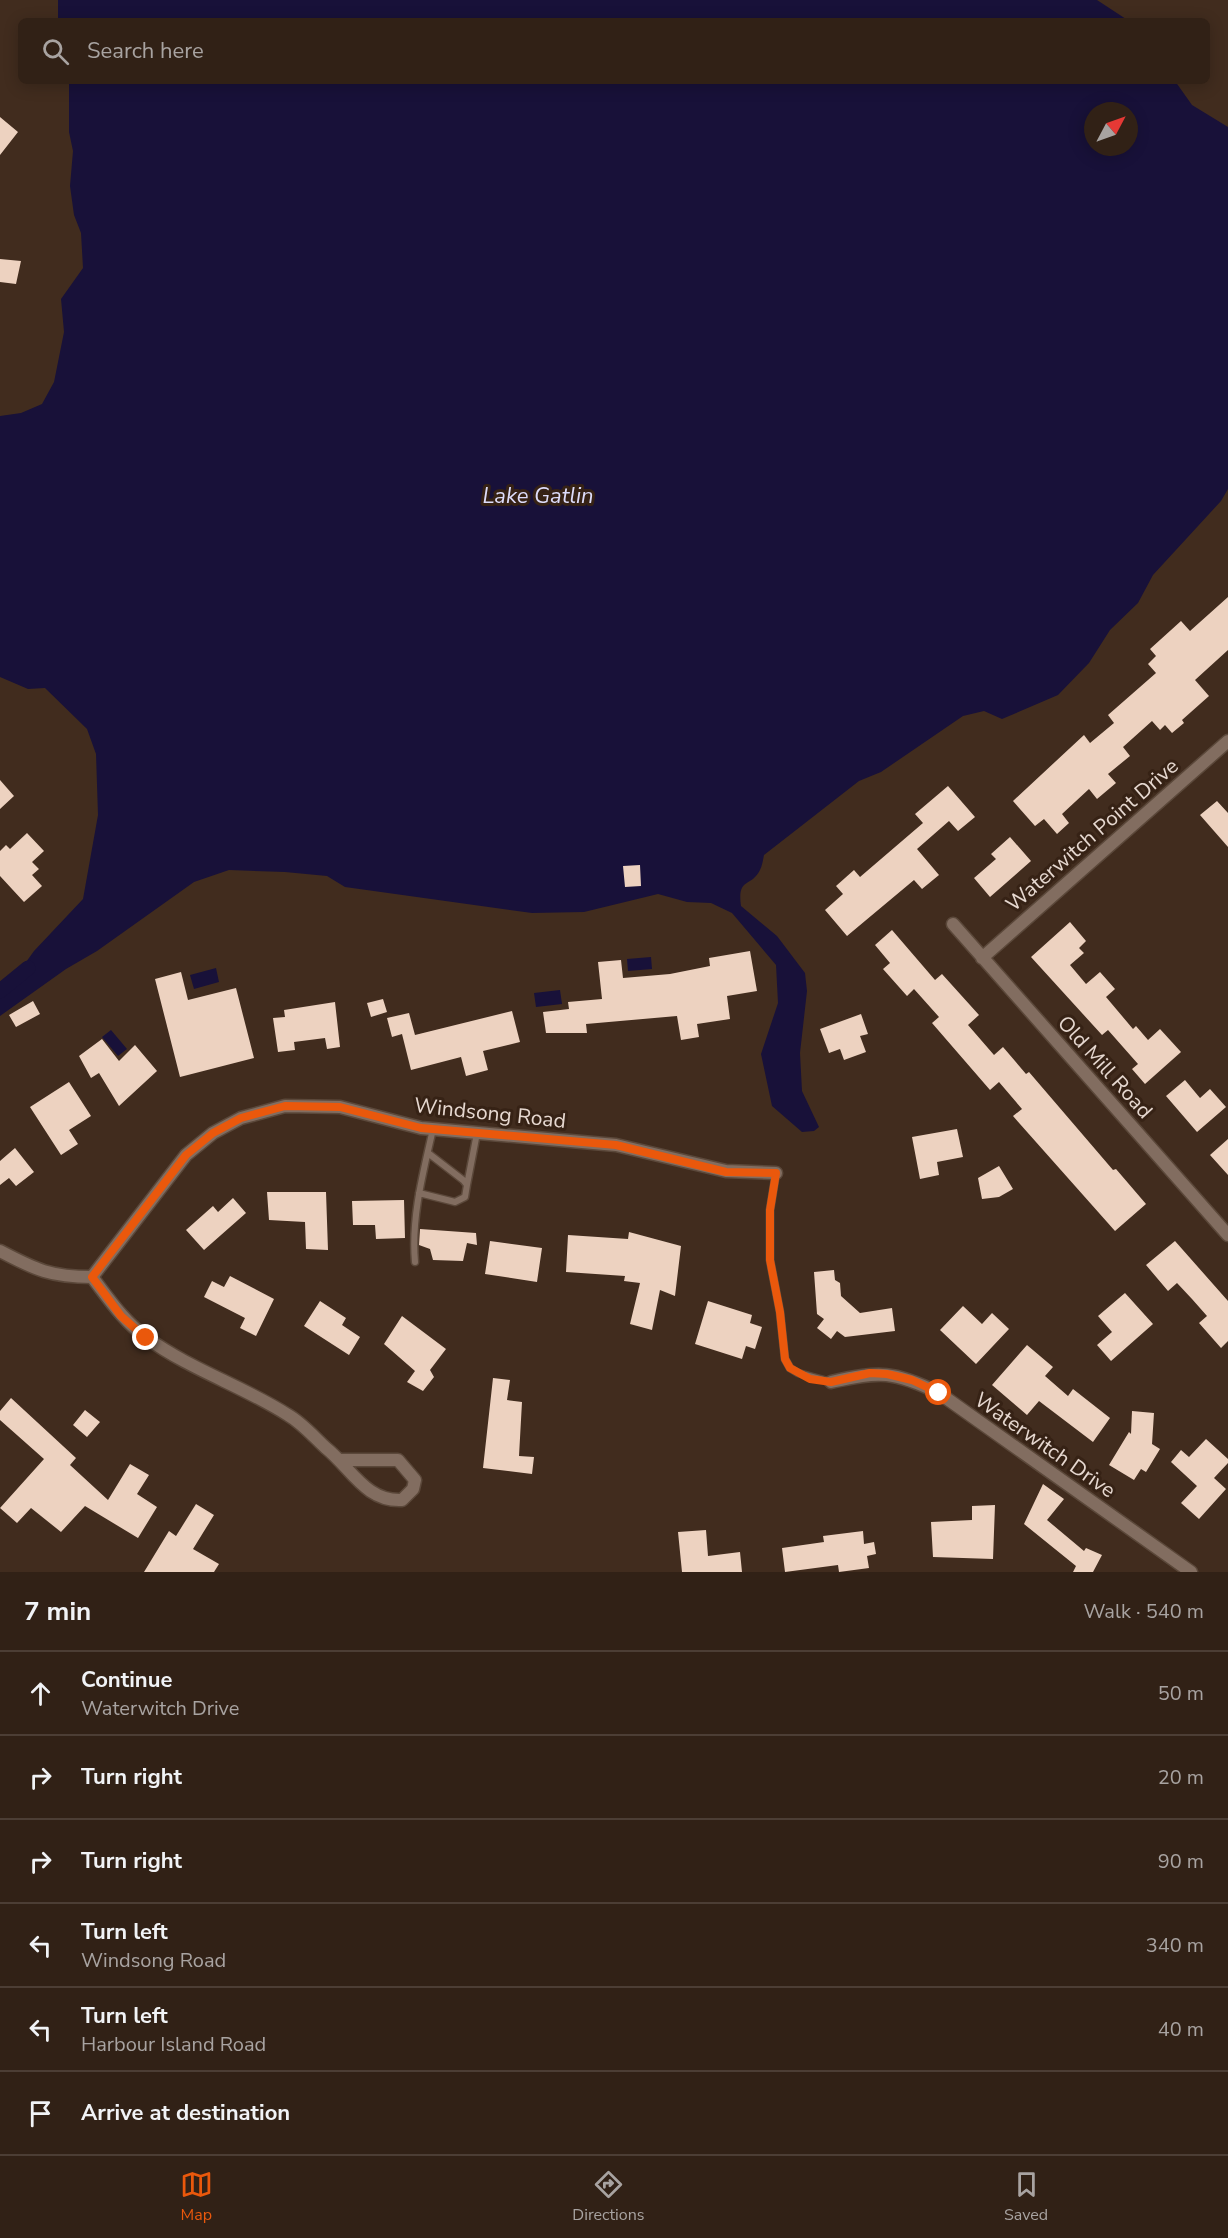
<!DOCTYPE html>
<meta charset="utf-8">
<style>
:root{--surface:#312116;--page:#3d2e23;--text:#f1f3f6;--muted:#a8a3a1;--line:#4c3e35;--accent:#ea580c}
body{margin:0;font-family:"Nunito Sans",sans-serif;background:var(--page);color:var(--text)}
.compass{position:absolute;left:1084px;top:102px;width:54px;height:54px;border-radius:50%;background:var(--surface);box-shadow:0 3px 15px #0003;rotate:49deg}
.stop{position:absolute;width:18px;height:18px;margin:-14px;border:4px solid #ea580c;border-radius:50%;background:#fff}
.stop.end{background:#ea580c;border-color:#fff;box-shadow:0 2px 6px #0008}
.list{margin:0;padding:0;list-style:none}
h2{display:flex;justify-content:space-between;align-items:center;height:78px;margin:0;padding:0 24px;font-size:26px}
h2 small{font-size:20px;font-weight:400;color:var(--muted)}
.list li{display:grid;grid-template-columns:39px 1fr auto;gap:18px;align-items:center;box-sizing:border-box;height:84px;padding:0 24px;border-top:2px solid var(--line)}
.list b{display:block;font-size:22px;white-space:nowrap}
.list p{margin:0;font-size:20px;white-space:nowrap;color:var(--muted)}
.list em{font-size:20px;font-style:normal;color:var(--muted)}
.icon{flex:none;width:33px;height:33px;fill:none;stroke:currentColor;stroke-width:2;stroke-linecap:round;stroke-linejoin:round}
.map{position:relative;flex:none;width:1228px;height:1572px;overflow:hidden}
.search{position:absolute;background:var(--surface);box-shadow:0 3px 15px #0003;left:18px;right:18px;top:18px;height:66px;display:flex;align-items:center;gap:15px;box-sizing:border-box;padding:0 21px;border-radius:9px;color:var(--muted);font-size:22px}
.sheet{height:582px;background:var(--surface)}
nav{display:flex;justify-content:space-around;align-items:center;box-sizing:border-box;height:84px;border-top:2px solid var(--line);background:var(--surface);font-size:16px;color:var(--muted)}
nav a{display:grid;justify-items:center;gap:3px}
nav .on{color:var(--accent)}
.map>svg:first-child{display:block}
.water{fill:#181139;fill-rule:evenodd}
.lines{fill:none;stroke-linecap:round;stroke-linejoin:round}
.canal{stroke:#181139;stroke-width:15}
.building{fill:#edd2c0}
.lane-casing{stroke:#5b483a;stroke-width:9}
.street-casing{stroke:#5b483a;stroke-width:15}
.lane{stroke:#826d60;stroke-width:6}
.street{stroke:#826d60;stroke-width:12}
.route{stroke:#ea580c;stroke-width:8}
.labels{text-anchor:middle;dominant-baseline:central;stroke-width:6;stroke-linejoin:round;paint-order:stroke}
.street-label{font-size:21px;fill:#e6d8d0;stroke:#362215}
.water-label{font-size:22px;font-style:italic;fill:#dddcfa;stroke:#362215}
</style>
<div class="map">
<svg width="1228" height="1572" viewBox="0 0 1228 1572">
<rect width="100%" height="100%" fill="#412c1e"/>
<!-- water -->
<path class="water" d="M58,0H1097L1129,21H58Z
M69,81H1175L1192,105L1228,127V489L1221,501L1153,575L1138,603L1110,630L1089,663L1058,695L1002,719L984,711L963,716L881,772L859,781L764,855C763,860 762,866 760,870C751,888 737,877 741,906L777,936L805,973L807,991L800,1053L802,1091L819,1127L814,1131L802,1132L772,1106L761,1054L778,1003L776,965L732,913L711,903L687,902L658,894L584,912L532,913L345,887L327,876L285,872L229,870L194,882L97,951L66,969L0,1016V990L11,983L34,951L83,899L98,815L96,754L87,729L45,688L28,689L0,677V416L21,413L42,404L54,382L64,332L61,299L83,268L81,233L74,215L70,186L73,151L69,132ZM1093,111H1129V147H1093Z
M651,957L652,969L628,971L627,959Z
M216,968L219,982L194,989L190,975Z
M560,990L562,1004L536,1007L534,993Z
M111,1030L127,1049L118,1056L102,1037Z"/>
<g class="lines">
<!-- canal -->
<path class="canal" d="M0,991L28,968"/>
</g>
<!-- building -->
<path class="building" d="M0,117L18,132L0,155Z
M0,259L21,261L16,284L0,282Z
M1228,597V650L1195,680L1209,696L1182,720L1184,723L1172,733L1165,725L1160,730L1152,721L1123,747L1130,756L1108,774L1116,783L1097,799L1089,789L1062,814L1069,823L1057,834L1044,819L1035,826L1013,801L1084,735L1090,743L1114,723L1108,715L1156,673L1148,664L1156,656L1150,649L1181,621L1190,631Z
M0,780L14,796L0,809Z
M948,786L975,817L958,831L949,821L917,849L939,875L922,889L914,880L847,936L825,910L843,894L836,886L854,870L860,877L923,823L915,814Z
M1217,801L1228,813V847L1200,815Z
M27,833L44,851L32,862L39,869L32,875L42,886L24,902L0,876V851L6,845L10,849Z
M1010,837L1031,861L990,897L974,878L996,859L991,854Z
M640,865L641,886L625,887L623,866Z
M1070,922L1086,941L1079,948L1084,953L1070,965L1086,984L1100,972L1115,989L1106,997L1133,1029L1136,1026L1148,1040L1160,1029L1181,1052L1145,1084L1132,1069L1138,1064L1108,1030L1102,1035L1031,957Z
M892,930L935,980L942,974L979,1015L968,1025L994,1055L1003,1047L1026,1074L1029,1072L1113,1170L1116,1169L1146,1204L1115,1231L1013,1116L1022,1109L999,1082L990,1090L932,1023L939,1017L914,989L907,996L883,969L890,963L875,945Z
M750,951L757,991L727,996L730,1019L697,1024L699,1037L681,1040L677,1016L586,1024L587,1033H546L543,1012L569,1009L568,1002L602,999L598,962L621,960L623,978L670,974L710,966L709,958Z
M181,972L188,1000L236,988L254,1058L180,1077L155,979Z
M383,999L387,1012L371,1017L367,1003Z
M33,1001L40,1014L16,1027L9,1015Z
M335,1002L340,1047L327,1049L325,1038L294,1042L295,1050L278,1052L273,1018L285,1017L284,1010Z
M512,1011L520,1042L483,1051L488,1070L466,1076L461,1057L411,1070L402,1034L392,1037L387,1018L409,1013L415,1035Z
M861,1014L868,1034L860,1036L866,1052L844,1060L840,1049L829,1053L820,1029Z
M102,1039L119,1061L135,1045L157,1071L119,1106L99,1073L91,1078L79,1056Z
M1185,1080L1200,1098L1210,1089L1226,1107L1197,1132L1166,1096Z
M69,1082L91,1116L69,1130L78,1144L61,1155L30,1107Z
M957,1129L963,1157L937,1162L939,1175L920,1179L912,1137Z
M1228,1139V1175L1210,1155Z
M15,1148L34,1172L16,1186L9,1178L0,1185V1161Z
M999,1166L1013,1189L999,1197L982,1199L978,1178Z
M267,1192H326L328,1250L306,1249L305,1222L269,1220Z
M233,1198L246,1213L204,1250L186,1230L213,1206L218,1212Z
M404,1200L405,1238L376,1239L375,1225H353L352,1201Z
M420,1229L476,1233L477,1245L467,1243L463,1261L433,1260L430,1249L419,1245Z
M629,1232L681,1246L675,1296L660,1290L652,1330L630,1324L640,1283L624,1281L625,1276L566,1272L568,1235L628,1239Z
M490,1241L542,1248L537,1282L485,1274Z
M1175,1241L1228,1301V1341L1221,1348L1199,1323L1207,1316L1192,1299L1177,1283L1168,1291L1146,1265Z
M834,1270L835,1280L840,1283L841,1296L860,1313L892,1308L895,1331L845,1337L837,1331L831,1339L817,1328L824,1319L817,1314L814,1272Z
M230,1276L274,1299L256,1336L240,1328L245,1318L204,1297L212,1281L224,1287Z
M1125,1293L1153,1324L1111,1361L1097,1345L1112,1332L1098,1316Z
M320,1301L346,1318L342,1325L360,1337L349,1355L304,1326Z
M708,1301L752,1315L750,1323L762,1327L755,1349L746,1346L742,1359L695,1344Z
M963,1306L982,1324L992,1313L1009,1329L976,1364L940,1330Z
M402,1316L446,1349L430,1370L434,1377L423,1391L407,1382L415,1371L384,1344Z
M1027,1345L1053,1367L1045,1376L1068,1396L1073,1389L1110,1418L1093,1442L1039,1401L1027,1415L992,1385Z
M493,1378L510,1380L507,1400L522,1402L519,1456L534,1457L532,1474L483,1468Z
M11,1398L76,1458L70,1465L108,1500L130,1464L149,1475L137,1494L157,1507L138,1538L85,1506L61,1532L31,1508L17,1523L0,1508L44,1459L0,1420V1411Z
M85,1410L100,1422L87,1437L73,1425Z
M1132,1411L1154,1413L1152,1444L1160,1449L1146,1472L1141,1469L1134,1480L1109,1465L1129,1432L1131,1434Z
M1206,1439L1228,1459V1463L1214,1478L1226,1489L1199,1519L1181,1503L1197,1486L1171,1462L1181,1450L1189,1457Z
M1043,1484L1064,1499L1047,1520L1084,1551L1086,1548L1102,1555L1093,1572H1073L1076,1566L1024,1524Z
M196,1504L214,1515L193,1549L219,1564L214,1572H144L169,1531L176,1536Z
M995,1505L993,1559L933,1557L931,1522L972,1520V1506Z
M706,1530L708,1556L740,1552L742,1572H682L678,1532Z
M863,1531L864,1544L874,1542L876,1554L867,1556L869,1568L839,1572L838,1565L785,1572L782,1548L824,1542L823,1536Z"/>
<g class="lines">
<!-- lane casing -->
<g class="lane-casing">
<path id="lane" d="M776,1173L770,1210V1260L780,1312L785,1359L790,1368L798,1373L831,1382
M467,1185L477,1133
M419,1193L455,1202L465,1197L467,1185L463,1180L428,1153
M415,1262C411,1218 423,1173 433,1129"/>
</g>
<!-- street casing -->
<g class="street-casing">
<path id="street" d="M953,924L1228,1235
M982,958L1228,741
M0,1251C36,1270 51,1277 92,1277
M92,1277L186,1155L213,1133L241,1118L285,1106L340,1107L421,1128L616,1145L726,1171L776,1173
M92,1277C109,1299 124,1322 147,1338C191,1370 243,1386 288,1415C302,1423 314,1437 326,1448C351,1468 366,1502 402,1500L413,1489L415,1480L398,1460H342
M831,1382C880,1371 894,1371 939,1393L1191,1572"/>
</g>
<!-- lane -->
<use href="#lane" class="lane"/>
<!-- street -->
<use href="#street" class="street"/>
</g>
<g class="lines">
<!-- route -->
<path class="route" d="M146,1338L121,1316L92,1277L186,1155L213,1133L241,1118L285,1106L340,1107L421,1128L616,1145L726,1172L776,1173L770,1210V1260L780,1312L785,1359L790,1368L810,1379L831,1382L870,1373L887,1374L912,1380L939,1393"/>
</g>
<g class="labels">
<!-- street labels -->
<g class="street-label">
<text transform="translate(1092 835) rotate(-41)">Waterwitch Point Drive</text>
<text transform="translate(1105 1067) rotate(48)">Old Mill Road</text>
<text transform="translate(490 1113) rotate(6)">Windsong Road</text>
<text transform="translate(1045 1445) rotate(35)">Waterwitch Drive</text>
</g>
<!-- water labels -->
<g class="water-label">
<text x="538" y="496">Lake Gatlin</text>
</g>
</g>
</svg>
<svg class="compass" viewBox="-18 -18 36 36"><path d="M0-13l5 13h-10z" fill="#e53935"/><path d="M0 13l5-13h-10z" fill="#a8a3a1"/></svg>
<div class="stop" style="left:939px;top:1393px"></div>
<div class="stop end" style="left:146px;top:1338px"></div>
<div class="search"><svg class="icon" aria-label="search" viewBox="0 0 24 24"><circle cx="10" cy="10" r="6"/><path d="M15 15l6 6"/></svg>Search here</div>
</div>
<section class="sheet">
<h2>7 min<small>Walk · 540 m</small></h2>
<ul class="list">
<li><svg class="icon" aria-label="ahead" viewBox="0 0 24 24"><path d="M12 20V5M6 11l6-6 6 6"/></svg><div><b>Continue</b><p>Waterwitch Drive</p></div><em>50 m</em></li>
<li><svg class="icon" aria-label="right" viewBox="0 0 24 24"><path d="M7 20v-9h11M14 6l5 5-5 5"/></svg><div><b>Turn right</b></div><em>20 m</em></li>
<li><svg class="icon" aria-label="right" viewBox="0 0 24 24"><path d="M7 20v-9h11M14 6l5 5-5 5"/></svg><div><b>Turn right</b></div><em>90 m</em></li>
<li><svg class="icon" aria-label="left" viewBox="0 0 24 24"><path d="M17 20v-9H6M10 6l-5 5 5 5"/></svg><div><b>Turn left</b><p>Windsong Road</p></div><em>340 m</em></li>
<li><svg class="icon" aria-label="left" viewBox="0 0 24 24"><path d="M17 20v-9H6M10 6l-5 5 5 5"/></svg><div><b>Turn left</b><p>Harbour Island Road</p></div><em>40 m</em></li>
<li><svg class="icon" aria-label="arrive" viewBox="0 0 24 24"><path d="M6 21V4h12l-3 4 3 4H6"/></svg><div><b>Arrive at destination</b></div></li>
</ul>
</section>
<nav>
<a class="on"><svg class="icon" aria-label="map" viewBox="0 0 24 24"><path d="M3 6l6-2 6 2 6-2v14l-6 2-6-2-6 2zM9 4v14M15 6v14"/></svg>Map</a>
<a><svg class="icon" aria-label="directions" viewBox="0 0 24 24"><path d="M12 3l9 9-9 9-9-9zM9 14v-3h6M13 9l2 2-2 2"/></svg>Directions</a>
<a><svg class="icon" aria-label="saved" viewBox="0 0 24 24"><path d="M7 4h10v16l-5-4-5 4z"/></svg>Saved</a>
</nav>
